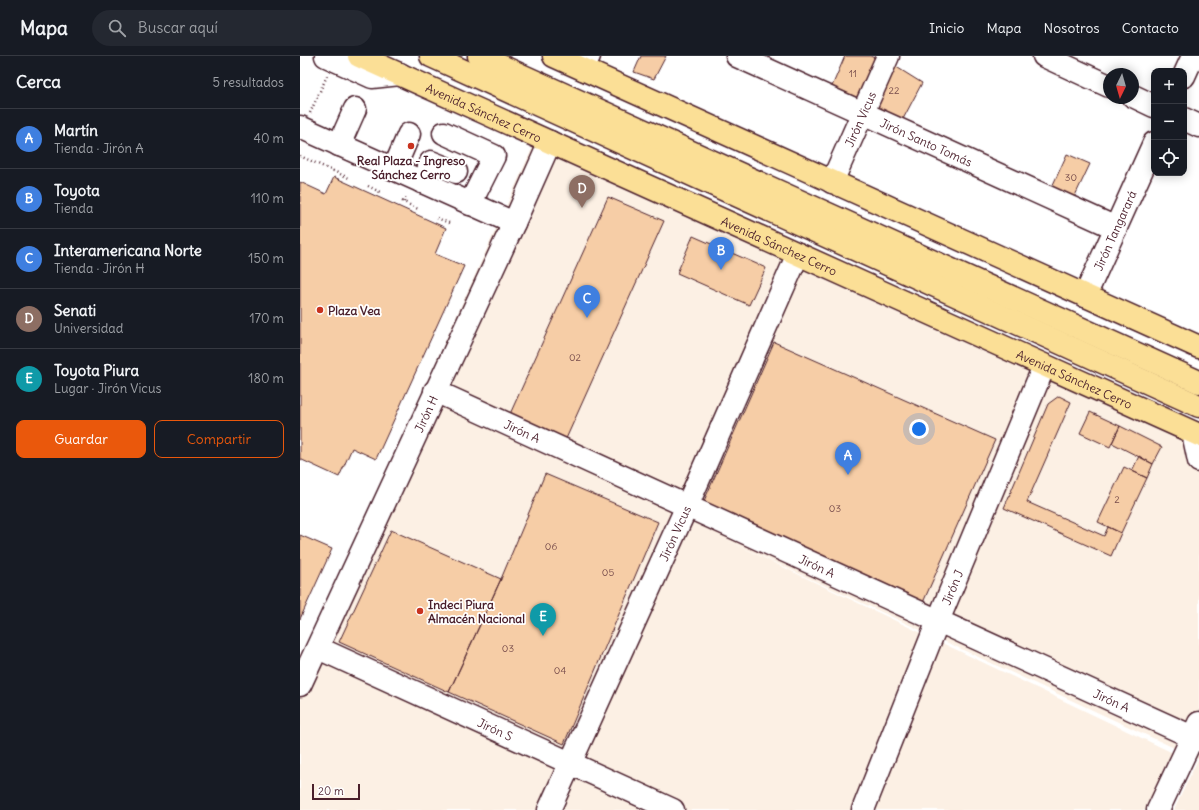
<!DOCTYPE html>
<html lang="es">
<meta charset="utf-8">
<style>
:root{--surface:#171b24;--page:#242831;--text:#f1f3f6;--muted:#9ea1a6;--line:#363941;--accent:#ea580c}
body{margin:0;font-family:Delius,sans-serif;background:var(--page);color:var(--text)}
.controls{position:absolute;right:12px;top:12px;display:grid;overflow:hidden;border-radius:8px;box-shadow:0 2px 10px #0003}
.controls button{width:36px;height:36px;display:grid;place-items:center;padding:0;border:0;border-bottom:1px solid var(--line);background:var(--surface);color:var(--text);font:20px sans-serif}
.compass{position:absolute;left:803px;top:12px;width:36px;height:36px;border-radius:50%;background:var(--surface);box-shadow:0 2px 10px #0003;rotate:185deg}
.scale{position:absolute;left:12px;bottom:10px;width:48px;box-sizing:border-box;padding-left:4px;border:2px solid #4a1f2b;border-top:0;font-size:11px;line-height:14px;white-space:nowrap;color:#4a1f2b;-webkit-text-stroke:3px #fff;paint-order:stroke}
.you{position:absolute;left:619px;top:373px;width:14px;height:14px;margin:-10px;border:3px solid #fff;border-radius:50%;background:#1a73e8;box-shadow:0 0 0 6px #1a73e833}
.badge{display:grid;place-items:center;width:26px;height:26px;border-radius:50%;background:var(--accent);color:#fff;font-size:13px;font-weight:700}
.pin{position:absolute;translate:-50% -33px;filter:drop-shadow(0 1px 2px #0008)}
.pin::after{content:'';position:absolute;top:21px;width:14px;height:12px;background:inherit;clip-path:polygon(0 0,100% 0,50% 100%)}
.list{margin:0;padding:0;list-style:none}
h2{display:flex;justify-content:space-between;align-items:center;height:52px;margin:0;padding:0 16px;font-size:17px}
h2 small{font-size:13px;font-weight:400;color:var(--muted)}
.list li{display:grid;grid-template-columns:26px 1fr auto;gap:12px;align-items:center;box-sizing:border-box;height:60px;padding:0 16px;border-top:1px solid var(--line)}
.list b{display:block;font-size:15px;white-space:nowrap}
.list p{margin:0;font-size:13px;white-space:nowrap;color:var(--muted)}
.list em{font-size:13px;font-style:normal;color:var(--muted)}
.actions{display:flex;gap:8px;padding:12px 16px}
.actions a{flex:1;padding:9px 0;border:1px solid var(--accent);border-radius:8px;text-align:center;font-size:14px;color:var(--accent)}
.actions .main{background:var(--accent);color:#fff}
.icon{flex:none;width:22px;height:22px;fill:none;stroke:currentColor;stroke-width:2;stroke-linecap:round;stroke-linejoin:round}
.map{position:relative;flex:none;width:899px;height:754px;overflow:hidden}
header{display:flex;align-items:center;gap:24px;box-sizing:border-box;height:56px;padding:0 20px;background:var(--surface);border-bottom:1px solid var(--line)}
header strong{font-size:19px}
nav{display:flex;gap:22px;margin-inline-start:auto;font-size:14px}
.search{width:280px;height:36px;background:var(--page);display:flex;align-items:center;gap:10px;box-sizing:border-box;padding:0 14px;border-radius:22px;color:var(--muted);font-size:15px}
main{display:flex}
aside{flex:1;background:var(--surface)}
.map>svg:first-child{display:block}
.built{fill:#fcf0e4}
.building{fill:#f6cda6;stroke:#4a1f2b}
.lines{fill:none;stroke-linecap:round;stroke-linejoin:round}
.minor-casing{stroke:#4a1f2b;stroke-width:25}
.major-casing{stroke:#4a1f2b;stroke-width:25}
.path{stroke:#4a1f2b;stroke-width:2.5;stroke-dasharray:1 3;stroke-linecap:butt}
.minor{stroke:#fff;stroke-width:22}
.major{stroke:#fbdf96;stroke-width:22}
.poi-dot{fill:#c8321e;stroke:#fff;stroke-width:1.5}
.labels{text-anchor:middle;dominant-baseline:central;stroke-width:3.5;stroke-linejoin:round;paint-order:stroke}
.number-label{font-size:10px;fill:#754a4a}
.street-label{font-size:12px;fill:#4a1f2b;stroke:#fff}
.poi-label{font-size:12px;font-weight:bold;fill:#4a1f2b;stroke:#fff;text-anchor:start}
</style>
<header>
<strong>Mapa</strong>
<div class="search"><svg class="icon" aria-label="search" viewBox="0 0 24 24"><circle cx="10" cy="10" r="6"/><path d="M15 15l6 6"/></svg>Buscar aquí</div>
<nav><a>Inicio</a><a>Mapa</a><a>Nosotros</a><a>Contacto</a></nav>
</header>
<main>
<aside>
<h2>Cerca<small>5 resultados</small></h2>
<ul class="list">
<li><span class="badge" style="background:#3f7fe0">A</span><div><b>Martín</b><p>Tienda · Jirón A</p></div><em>40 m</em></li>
<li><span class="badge" style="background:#3f7fe0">B</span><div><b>Toyota</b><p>Tienda</p></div><em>110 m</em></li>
<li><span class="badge" style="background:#3f7fe0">C</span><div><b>Interamericana Norte</b><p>Tienda · Jirón H</p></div><em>150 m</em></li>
<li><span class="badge" style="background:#8d6e63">D</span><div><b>Senati</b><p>Universidad</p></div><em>170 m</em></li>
<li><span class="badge" style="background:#0f9aa8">E</span><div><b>Toyota Piura</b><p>Lugar · Jirón Vicus</p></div><em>180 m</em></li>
</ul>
<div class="actions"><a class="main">Guardar</a><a>Compartir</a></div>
</aside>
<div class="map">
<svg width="899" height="754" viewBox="0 0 899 754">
<rect width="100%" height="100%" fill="#fff"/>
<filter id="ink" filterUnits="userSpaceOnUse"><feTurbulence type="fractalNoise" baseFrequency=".025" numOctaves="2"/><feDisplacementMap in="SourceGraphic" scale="8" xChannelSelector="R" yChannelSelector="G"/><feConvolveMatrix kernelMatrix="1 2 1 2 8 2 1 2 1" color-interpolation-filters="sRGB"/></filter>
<g filter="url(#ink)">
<!-- built -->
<path class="built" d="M235,86L899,389V754H874L898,703L420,481L873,697L847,754H0V607Z"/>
<!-- building -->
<path class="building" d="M341,0H366L354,23L334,16Z
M545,0H570L578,3L558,46L530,35Z
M590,7L622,27L602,65L576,53Z
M767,98L790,108L773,144L751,133Z
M34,121L146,172L135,198L164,210L76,403L52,392L39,421L0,403V126L26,138Z
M308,141L364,165L265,385L210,358Z
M393,180L466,212L449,249L377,217Z
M474,286L695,384L621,551L400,454Z
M759,340L771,346L727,446L804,480L808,471L821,477L811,500L704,452L748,348Z
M790,356L820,370L810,391L780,377Z
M820,370L862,391L853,408L812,387Z
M839,400L853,408L847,422L832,415Z
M824,411L847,422L821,477L798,466Z
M245,418L358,466L264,688L149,636L201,523Z
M91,474L201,523L149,636L39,586Z
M0,479L32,493L0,563Z"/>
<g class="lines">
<!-- minor casing -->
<g class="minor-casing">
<g id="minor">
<path d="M26,0L72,21L100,18"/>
<path id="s1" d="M437,0L816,172"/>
<path d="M744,0L809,30"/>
<path d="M283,13L289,0"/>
<path d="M884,20L893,0"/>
<path d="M833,40L854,50"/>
<path d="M884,63L899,70"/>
<path d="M0,71L214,167"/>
<path d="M144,77L194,100L170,148"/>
<path d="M39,89L55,53"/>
<path d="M94,113L109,78"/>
<path d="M122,126L131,106L156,116"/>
<path id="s2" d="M532,126L588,0"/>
<path id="s3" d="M785,240L854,87"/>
<path id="s4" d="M135,335L899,684"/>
<path d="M893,377L899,405"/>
<path id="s5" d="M18,592L373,754"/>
<path id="s6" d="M0,629L214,167L250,86"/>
<path id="s7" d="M249,754L387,450L498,198"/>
<path id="s8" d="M563,754L638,565L744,310"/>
<path d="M858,754L899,667"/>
</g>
</g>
<!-- major casing -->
<g class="major-casing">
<g id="major">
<path id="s9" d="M59,0L899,379"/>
<path d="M131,0L899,350"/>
<path d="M179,0L899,326"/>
<path d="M254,0L899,291"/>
</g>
</g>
<!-- path -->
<path class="path" d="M10,57L27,20
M0,100L49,122
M68,130L82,137
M102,145L118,153
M104,146L107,139
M137,162L149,167"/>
<!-- minor -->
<use href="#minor" class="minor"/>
<!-- major -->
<use href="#major" class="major"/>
</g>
</g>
<!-- markers -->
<g class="poi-dot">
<circle cx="111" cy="90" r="4"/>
<circle cx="20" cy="254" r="4"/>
<circle cx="120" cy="555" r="4"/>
</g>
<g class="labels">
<!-- number labels -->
<g class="number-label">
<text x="553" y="17">11</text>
<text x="594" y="34">22</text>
<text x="771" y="121">30</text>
<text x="275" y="301">02</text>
<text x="817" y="443">2</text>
<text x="535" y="452">03</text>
<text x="251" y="490">06</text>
<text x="308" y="516">05</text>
<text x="208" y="592">03</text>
<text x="260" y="614">04</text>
</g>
<!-- street labels -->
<g class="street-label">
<text stroke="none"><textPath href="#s9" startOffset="137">Avenida Sánchez Cerro</textPath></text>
<text stroke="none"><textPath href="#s2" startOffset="69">Jirón Vicus</textPath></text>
<text stroke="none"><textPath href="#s1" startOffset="208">Jirón Santo Tomás</textPath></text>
<text stroke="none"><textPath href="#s3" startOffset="72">Jirón Tangarará</textPath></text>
<text stroke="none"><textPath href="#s9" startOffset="461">Avenida Sánchez Cerro</textPath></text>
<text stroke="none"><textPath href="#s9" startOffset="785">Avenida Sánchez Cerro</textPath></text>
<text stroke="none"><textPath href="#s6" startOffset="299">Jirón H</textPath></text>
<text stroke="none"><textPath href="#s4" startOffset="96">Jirón A</textPath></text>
<text stroke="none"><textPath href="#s7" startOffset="304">Jirón Vicus</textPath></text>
<text stroke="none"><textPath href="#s4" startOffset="420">Jirón A</textPath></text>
<text stroke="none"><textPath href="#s8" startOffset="240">Jirón J</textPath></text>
<text stroke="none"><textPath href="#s4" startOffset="744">Jirón A</textPath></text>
<text stroke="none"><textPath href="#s5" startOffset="195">Jirón S</textPath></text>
</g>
<!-- poi labels -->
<g class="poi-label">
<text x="111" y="104" text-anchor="middle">Real Plaza - Ingreso<tspan x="111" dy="14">Sánchez Cerro</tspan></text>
<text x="28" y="254">Plaza Vea</text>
<text x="128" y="548">Indeci Piura<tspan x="128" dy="14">Almacén Nacional</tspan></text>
</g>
</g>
</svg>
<div class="controls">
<button>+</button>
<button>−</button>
<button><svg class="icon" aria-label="locate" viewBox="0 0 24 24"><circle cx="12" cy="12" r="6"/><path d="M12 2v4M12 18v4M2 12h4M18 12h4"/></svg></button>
</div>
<svg class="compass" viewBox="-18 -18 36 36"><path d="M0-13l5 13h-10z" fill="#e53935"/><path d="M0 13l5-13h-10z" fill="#9ea1a6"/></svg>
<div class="scale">20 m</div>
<div class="you"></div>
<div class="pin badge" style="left:548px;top:419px;background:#3f7fe0">A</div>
<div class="pin badge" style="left:421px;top:214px;background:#3f7fe0">B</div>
<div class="pin badge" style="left:287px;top:262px;background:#3f7fe0">C</div>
<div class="pin badge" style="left:282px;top:152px;background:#8d6e63">D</div>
<div class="pin badge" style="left:243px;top:580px;background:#0f9aa8">E</div>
</div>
</main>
